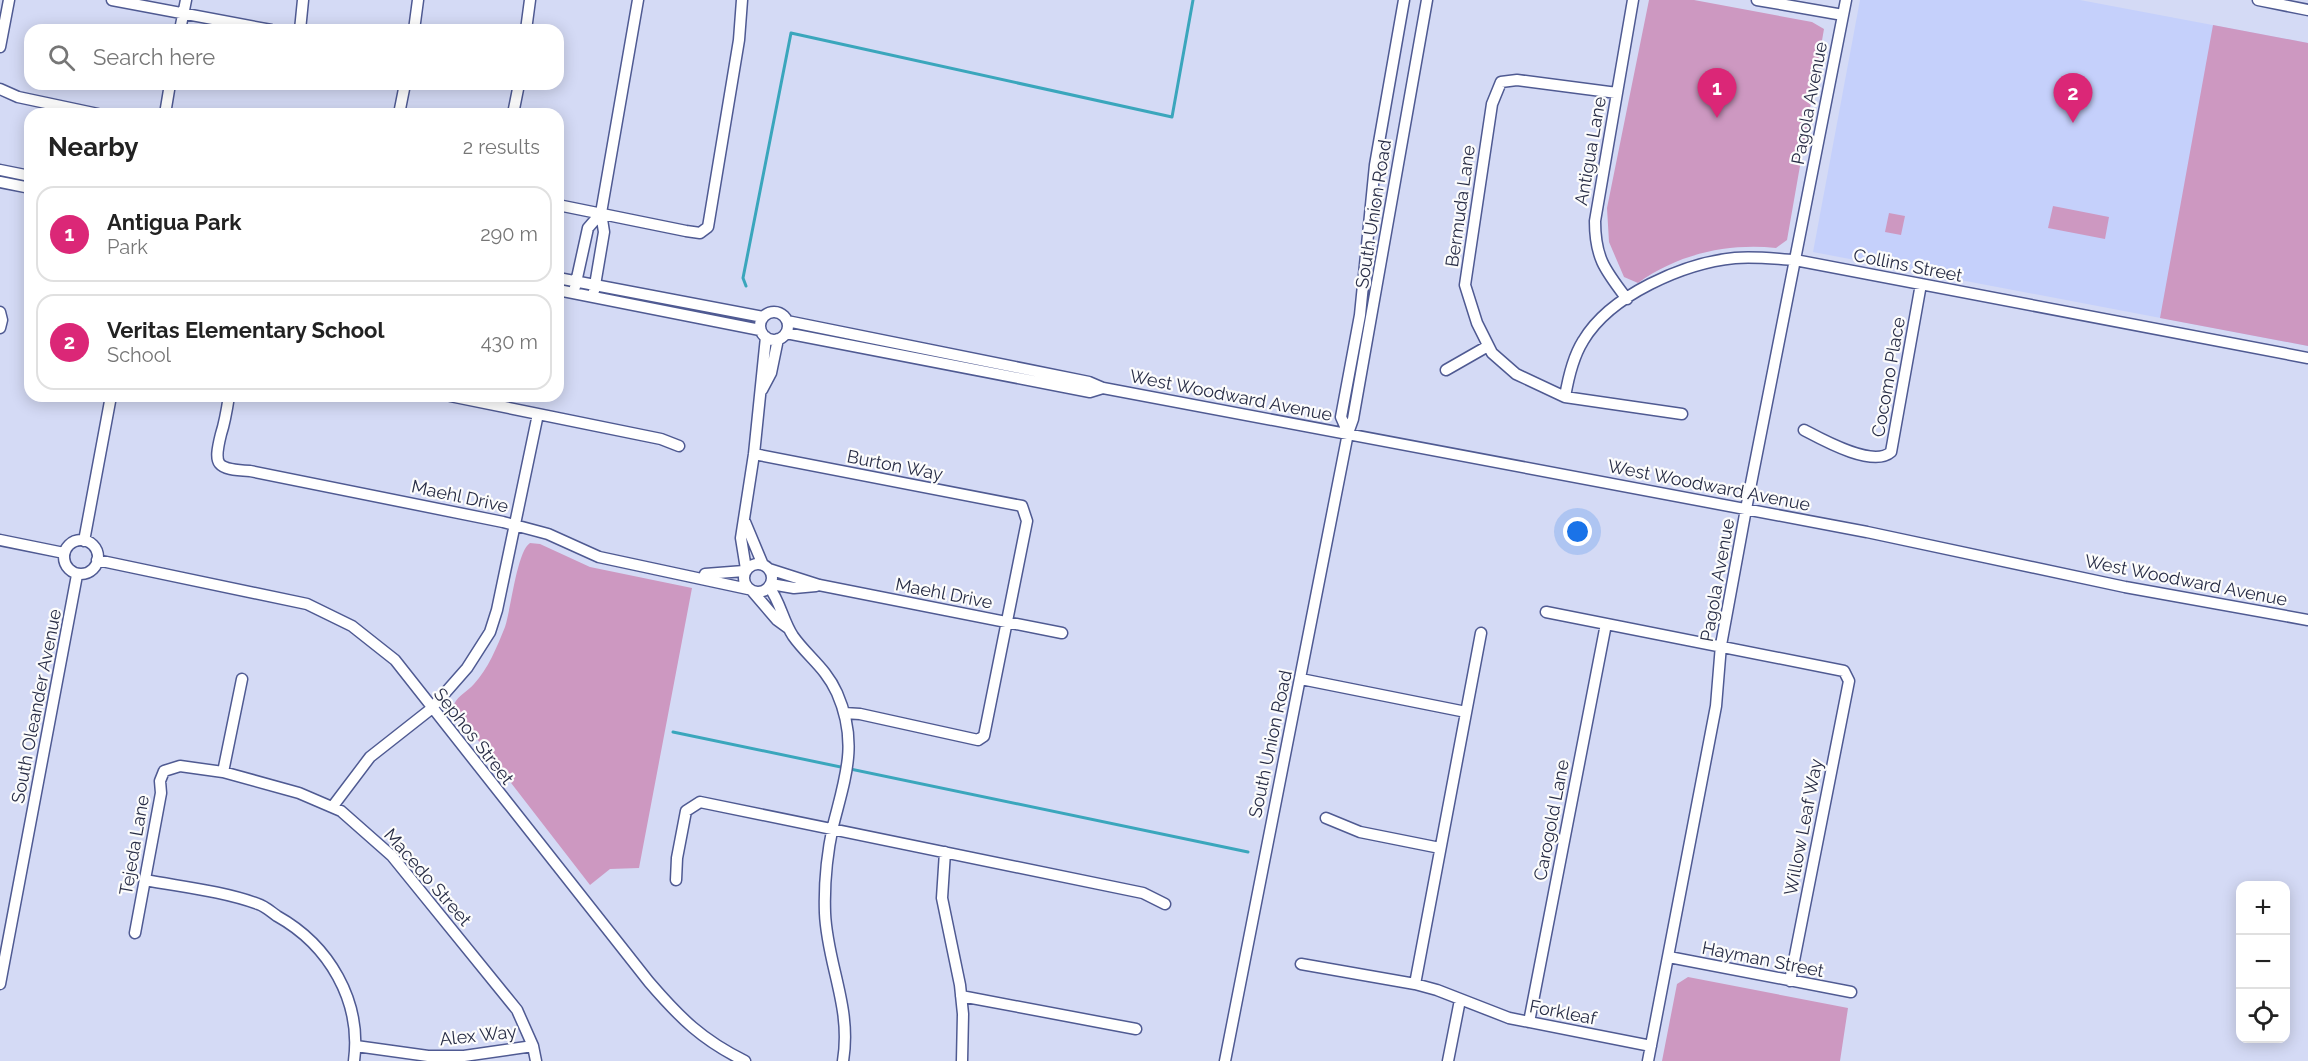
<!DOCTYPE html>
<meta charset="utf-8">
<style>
:root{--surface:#fff;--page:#f6f6f6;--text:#222;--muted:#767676;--line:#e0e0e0;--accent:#db2777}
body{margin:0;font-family:Raleway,sans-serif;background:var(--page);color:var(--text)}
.controls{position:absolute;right:18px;bottom:18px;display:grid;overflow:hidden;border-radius:12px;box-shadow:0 3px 15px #0003}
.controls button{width:54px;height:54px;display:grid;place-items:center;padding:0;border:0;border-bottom:2px solid var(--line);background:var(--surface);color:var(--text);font:30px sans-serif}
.you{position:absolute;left:1578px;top:532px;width:21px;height:21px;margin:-15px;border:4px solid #fff;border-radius:50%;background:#1a73e8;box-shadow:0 0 0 9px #1a73e833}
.badge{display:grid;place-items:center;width:39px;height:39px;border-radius:50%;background:var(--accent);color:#fff;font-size:20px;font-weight:700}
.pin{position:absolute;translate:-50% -50px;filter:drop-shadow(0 2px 3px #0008)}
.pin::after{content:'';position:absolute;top:32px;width:21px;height:18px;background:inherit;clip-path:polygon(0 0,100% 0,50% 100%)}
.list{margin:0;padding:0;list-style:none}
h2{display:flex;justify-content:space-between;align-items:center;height:78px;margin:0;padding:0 24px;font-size:26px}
h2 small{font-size:20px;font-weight:400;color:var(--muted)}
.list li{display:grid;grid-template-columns:39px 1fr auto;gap:18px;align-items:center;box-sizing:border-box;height:96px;margin:0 12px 12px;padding:0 12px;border:2px solid var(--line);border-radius:18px}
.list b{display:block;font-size:22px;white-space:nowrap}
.list p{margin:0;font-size:20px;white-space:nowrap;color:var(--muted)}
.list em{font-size:20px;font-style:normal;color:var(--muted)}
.icon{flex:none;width:33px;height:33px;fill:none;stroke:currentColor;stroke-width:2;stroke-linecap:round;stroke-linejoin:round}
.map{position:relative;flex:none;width:2308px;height:1061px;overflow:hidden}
.search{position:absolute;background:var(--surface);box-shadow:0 3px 15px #0003;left:24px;top:24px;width:540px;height:66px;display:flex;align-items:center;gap:15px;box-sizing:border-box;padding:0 21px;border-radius:18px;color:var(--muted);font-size:22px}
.panel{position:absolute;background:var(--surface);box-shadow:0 3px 15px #0003;left:24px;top:108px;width:540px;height:294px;border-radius:18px}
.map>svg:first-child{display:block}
.built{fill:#c5d0fb}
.green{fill:#cd98c1}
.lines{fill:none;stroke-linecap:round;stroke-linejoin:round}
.stream{stroke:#3aa6bc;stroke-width:3}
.minor-casing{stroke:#4f5a92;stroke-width:13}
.minor{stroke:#fff;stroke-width:10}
.labels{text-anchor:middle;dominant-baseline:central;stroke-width:4.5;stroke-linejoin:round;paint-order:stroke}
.street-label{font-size:18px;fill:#282d46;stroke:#fcfcfc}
</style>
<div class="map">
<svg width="2308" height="1061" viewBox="0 0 2308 1061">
<rect width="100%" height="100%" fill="#d4daf5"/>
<!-- built -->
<path class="built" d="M1860,0H2080L2308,43V346L1813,252Z"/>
<!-- green -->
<path class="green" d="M1649,0H1694L1812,22L1824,29L1787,240L1776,248C1727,243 1678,254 1638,283L1624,277L1609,242L1607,208Z
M2213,25L2308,43V346L2160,318Z
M2053,206L2109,217L2105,239L2048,228Z
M1889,213L1905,216L1901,235L1885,232Z
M530,543L540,544L590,567L692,588L639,868L610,869L590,885L453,708C454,698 467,692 474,684C488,669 497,647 505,627C511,609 517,551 530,543Z
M1688,977L1848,1008L1840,1061H1662L1677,984Z"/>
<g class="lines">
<!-- stream -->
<path class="stream" d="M746,286L743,278L791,33L1172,117L1193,0
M673,732L1248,852"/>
<!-- minor casing -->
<g class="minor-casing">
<path id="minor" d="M112,0L271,30
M1757,0L1843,15
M2258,0L2308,10
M180,30L186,0
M300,30L303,0
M414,30L418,0
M526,30L530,0
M0,47L9,0
M0,89L18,97L98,114
M1617,93L1517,80L1501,82L1492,104L1465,285L1477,323L1492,353L1516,374L1565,397L1682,414
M165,114L170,84
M399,114L405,84
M513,114L519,84
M0,170L30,176
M0,182L30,188
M558,205L686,231L700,233L708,227L739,40L742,0
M601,213L638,0
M558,278L763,317
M575,287L588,228L601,213L604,232L594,291
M558,290L760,330
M1627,299C1605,270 1595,258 1595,221L1633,0
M0,312L2,320L0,328
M760 326a14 14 0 1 1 28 0a14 14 0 1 1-28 0Z
M787,321L1089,382L1103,388L1867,532L2125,587L2308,620
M786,333L1090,392L1103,388
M1446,370L1488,346
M762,390L771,373L778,339
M229,396C227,409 225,422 221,434C213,466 216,469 250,471L503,522L548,534L599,557L748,589
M450,396L661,439L679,446
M1565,397C1568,379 1573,357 1583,341C1610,295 1684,263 1735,258C1754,256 1776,259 1795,260L2308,358
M1804,430C1823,440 1873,468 1891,452L1921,284
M1348,433L1341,417L1360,315L1375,165L1404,0
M754,454L1022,506L1027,521L984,736L978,740L860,714L844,713
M745,522L763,565
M0,540L64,553
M64 557a17 17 0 1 1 34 0a17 17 0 1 1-34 0Z
M84,541L111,396
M97,560L307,604L352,626L395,660L649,982C680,1018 702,1040 745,1061
M744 578a14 14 0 1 1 28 0a14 14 0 1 1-28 0Z
M746,569L741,538L754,454L766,337
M769,569L819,585L1062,633
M705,574L744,571
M771,584L794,588L816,586
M769,587C780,601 783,621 793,636C807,656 826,668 837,693C859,743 845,778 833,826C827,854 824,884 825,913C827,964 852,1007 843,1061
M753,592L777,620L788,628
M1546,612L1844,671L1849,681L1790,981
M1301,679L1466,712
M223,772L242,679
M333,806L370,757L431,709L467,668L490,632L497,610L538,414
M1326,818L1360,832L1440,848
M945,852L942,898L960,985L963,1014L962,1061
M145,880C182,887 222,891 258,904C265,906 271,912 277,916C329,945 362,1001 354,1061
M676,880L677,858L686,811L700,802L1143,893L1165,904
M135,933L161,793L160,781L164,771L180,766L223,772L299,793L341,811L392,856L517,1010L533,1046L536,1061
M1669,957L1851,992
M1301,964L1415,984L1437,990L1509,1018L1651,1046
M0,984L77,575
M1415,984L1481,633
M961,996L1136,1029
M1529,1022L1606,624
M356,1046L428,1056H464L533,1046
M1225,1061L1348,433L1353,419L1427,0
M1448,1061L1460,1000
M1648,1061L1716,706L1721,645L1746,509L1846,0"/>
</g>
<!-- minor -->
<use href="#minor" class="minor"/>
</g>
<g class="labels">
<!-- street labels -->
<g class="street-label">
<text transform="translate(1809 103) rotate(-79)">Pagola Avenue</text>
<text transform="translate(1590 151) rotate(-80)">Antigua Lane</text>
<text transform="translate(1460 206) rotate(-82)">Bermuda Lane</text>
<text transform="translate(1373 214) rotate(-81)">South Union Road</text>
<text transform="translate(1908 265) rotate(11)">Collins Street</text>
<text transform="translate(1888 377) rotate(-80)">Cocomo Place</text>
<text transform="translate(1231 395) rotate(11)">West Woodward Avenue</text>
<text transform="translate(895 465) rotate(11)">Burton Way</text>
<text transform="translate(1709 485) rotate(11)">West Woodward Avenue</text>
<text transform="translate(460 496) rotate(12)">Maehl Drive</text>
<text transform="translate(1717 580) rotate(-80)">Pagola Avenue</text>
<text transform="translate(2186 580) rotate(11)">West Woodward Avenue</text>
<text transform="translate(944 593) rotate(11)">Maehl Drive</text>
<text transform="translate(36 706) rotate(-79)">South Oleander Avenue</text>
<text transform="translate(474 736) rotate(52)">Sephos Street</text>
<text transform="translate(1270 744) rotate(-78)">South Union Road</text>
<text transform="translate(1551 820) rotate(-79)">Carogold Lane</text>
<text transform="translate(1803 827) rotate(-79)">Willow Leaf Way</text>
<text transform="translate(134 845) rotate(-80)">Tejeda Lane</text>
<text transform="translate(428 877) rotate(49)">Macedo Street</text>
<text transform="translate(1763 959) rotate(11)">Hayman Street</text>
<text transform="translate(1563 1012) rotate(11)">Forkleaf</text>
<text transform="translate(478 1035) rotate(-6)">Alex Way</text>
</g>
</g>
</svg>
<div class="controls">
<button>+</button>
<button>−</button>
<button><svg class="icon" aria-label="locate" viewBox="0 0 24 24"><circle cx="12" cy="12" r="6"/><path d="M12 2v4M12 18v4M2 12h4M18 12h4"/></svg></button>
</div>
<div class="you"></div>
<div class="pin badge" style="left:1717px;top:118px">1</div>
<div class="pin badge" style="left:2073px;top:123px">2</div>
<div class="search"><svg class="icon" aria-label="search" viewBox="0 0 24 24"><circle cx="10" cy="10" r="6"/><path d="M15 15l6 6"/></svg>Search here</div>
<section class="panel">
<h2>Nearby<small>2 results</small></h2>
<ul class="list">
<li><span class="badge">1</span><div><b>Antigua Park</b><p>Park</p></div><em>290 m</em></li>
<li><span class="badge">2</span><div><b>Veritas Elementary School</b><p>School</p></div><em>430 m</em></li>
</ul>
</section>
</div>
